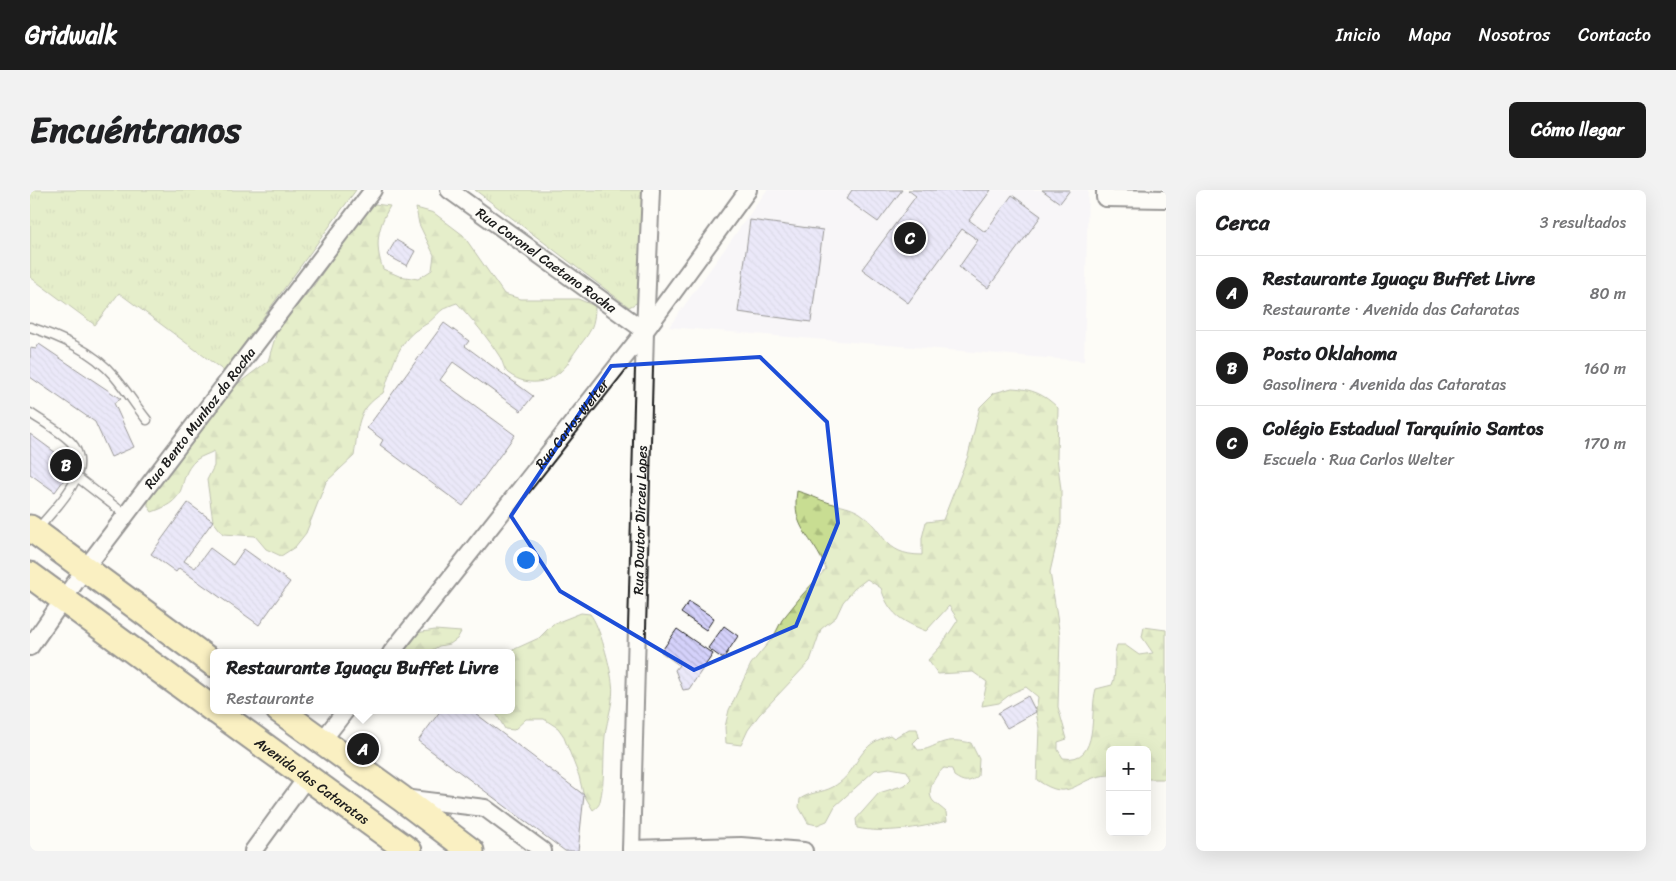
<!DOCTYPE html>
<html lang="es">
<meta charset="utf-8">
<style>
:root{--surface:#fff;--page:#f2f2f2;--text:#202124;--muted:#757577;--line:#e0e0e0;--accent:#1c1c1c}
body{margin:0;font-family:Sriracha,sans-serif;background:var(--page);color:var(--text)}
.controls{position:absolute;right:15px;bottom:15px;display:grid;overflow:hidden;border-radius:8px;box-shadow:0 5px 20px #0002}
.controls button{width:45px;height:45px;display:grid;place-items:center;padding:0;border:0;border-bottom:1px solid var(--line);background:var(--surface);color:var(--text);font:25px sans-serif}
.you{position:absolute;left:495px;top:369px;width:18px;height:18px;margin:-12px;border:4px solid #fff;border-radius:50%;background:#1a73e8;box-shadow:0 0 0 8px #1a73e833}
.badge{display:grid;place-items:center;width:32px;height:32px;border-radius:50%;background:var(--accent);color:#fff;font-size:16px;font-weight:700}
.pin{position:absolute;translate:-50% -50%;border:2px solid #fff;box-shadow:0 1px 5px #0006}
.popup{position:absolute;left:180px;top:459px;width:305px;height:65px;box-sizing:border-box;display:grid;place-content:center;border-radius:8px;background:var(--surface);filter:drop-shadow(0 1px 4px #0005);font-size:16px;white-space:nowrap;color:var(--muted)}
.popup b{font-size:19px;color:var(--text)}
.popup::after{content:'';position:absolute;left:50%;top:100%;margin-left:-10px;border:10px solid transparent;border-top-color:var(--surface)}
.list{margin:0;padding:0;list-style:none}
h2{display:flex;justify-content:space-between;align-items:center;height:65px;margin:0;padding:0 20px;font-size:21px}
h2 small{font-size:16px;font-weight:400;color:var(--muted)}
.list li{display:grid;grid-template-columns:32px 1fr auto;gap:15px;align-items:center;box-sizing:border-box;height:75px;padding:0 20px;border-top:1px solid var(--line)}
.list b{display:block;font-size:19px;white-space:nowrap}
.list p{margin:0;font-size:16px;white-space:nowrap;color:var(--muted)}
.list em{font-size:16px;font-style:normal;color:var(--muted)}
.map{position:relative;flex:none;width:1136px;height:661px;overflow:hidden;border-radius:8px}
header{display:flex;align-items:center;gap:30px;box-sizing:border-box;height:70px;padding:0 25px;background:var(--accent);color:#fff}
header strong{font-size:24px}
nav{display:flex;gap:28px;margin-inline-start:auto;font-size:18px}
.intro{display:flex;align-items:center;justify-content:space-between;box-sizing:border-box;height:120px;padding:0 30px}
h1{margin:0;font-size:35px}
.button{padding:12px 22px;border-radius:8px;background:var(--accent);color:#fff;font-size:18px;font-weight:700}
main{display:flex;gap:30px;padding:0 30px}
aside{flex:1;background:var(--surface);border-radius:8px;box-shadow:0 5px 20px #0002}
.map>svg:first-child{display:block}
.built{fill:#f1eff8}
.grass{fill:url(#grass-tufts);stroke:#727c57}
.forest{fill:url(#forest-firs);stroke:#727c57}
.building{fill:url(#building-back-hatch);stroke:#1c1c1c}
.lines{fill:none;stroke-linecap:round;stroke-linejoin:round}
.service-casing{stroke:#1c1c1c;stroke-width:11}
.minor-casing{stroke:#1c1c1c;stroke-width:20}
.primary-casing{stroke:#1c1c1c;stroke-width:29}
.service{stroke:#fdfcf7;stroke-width:8}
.minor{stroke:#fdfcf7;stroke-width:16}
.primary{stroke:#f5e382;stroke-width:25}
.marked{fill:none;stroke:#1d4ed8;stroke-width:4;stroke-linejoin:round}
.labels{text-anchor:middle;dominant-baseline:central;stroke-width:5;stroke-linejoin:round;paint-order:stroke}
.street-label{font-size:14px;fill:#1c1c1c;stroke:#fdfcf7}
</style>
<header>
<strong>Gridwalk</strong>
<nav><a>Inicio</a><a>Mapa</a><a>Nosotros</a><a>Contacto</a></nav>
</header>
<div class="intro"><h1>Encuéntranos</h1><a class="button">Cómo llegar</a></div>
<main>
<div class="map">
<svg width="1136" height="661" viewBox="0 0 1136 661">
<defs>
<pattern id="grass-tufts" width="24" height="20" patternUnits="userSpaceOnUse" patternTransform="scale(1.25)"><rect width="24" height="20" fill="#c8dd92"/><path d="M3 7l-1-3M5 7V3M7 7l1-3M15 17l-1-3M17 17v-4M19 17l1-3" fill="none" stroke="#abbd7d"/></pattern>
<pattern id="forest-firs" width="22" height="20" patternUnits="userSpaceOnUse" patternTransform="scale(1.25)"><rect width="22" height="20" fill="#c8dd92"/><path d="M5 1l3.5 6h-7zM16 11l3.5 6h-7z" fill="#abbd7d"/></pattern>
<pattern id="building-back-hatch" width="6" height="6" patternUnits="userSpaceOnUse" patternTransform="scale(1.25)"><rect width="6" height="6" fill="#d4d1fa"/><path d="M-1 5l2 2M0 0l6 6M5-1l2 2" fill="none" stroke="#b5b3d6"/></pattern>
</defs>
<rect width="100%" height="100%" fill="#fdfcf7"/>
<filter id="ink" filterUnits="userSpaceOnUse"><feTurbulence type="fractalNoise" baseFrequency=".02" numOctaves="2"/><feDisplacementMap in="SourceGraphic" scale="10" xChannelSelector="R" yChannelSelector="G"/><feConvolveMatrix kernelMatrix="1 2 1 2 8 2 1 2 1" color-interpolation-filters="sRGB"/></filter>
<g filter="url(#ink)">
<!-- built -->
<path class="built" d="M737,0H1058L1054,171L639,137Z"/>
<!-- grass -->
<path class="grass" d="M0,0H326L194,181L89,103L65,135L0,87Z
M445,0H618L614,109L599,117Z"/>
<!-- forest -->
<path class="forest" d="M345,14L360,16C348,37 344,55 353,79L369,86L388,89L402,80L404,65L389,34L386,18L404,23L433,45L474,104L491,109H548L565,116C565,145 553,147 540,170C527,192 500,200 478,183C474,180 473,172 470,167C458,148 442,129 427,113C409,119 411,122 398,133C394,136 389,138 385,141C366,156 361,182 353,203C325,221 329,236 324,266L296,292L276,343L265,357L251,366L236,359L225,346L193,344L183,331L177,290L184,276V261C179,264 171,266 166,270C144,290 164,308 122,322L118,316V309L128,292L201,199L238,171L248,138L282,98L310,58L327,29L335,19Z
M982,198C1002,199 1014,204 1028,218L1027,267L1031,300V334L1020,382L1030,446L1028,517L1037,549L1028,552V560L1033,568C1071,574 1059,521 1066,499L1082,495C1088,482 1082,468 1087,455H1095L1109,465L1123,463L1112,447L1114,437L1136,440V589H1117V560H1080V585C1045,586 1043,615 1007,590L1009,538L1006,522L1008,507L996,497L982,503L969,513L952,516L957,492L943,482L908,484L898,470L910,457L928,430L919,416L896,441C871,431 859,424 851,398L837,389L824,399L813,412L806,427L791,439L780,471L729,525L718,540L711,555L696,553L695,537L699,520L721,474L744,446L752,430L773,404L796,379C783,345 761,340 767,301C779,304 789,310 800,313C811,316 820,317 830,323C855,340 852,365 892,365V348L896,332L913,330L938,266L950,217L964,203Z
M551,423L560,424C570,436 580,476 582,492C585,510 577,528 575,546C573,567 575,591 570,611C569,616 567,617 563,620L553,603L549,586L533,545L528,538L514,529H496L484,540L475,539L464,520H482V463H476L509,448L523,434Z
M405,440L431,442L427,449L420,454L409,456L397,463H367L386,443Z
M879,539H887L889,547L883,553L888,560C898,560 902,556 911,553C921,549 931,551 941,553L949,569L948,586C939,593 934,593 924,586L922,579L914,578C906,584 895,601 903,611C907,615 913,619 916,622L917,631C889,638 855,644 827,638L826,629L849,603L875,595L881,589L877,581L860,578L845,580L805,616L797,631L787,635L778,633L769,617L770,609C780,602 792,603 803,597C823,585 823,573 836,559C842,552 852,548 860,545L864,548Z"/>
<!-- building -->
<path class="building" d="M822,0H872L848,32L816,9Z
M878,0H961L939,30L955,42L982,5L1011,26L958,98L929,77L948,50L932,39L878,113L832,79L886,6Z
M1012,0H1040L1030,13Z
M720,30L793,40L781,132L708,122Z
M366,50L385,61L377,76L357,65Z
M414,133L439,151L435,156L503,206L491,221L423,172L410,190L485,245L433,316L350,255L353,250L337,238Z
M9,154L91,209L84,213L104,257L81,267L65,232L0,187V158L6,159Z
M0,244L44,276L25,302L0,284Z
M158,313L183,331L154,371L165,378L180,358L203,375L214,359L260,392L229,435L149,378L146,382L121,364Z
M659,412L684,428L676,440L651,423Z
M694,436L708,446L693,469L678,458Z
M647,439L683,464L659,499L653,500L645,480L649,475L631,462Z
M998,506L1006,522L977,538L968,523Z
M411,520H441L554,605L548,661H535L388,551Z"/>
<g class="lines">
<!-- service casing -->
<g class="service-casing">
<path id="service" d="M0,137C30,147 63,161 84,186C96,200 106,216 117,230
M0,223C11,231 37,245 44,256C63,285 25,317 8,339
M47,287L96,325"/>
</g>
<!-- minor casing -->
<g class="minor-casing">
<g id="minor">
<path id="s1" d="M419,0L615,141"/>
<path d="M1075,0V8L1136,9"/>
<path id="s2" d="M0,457L54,380L343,0"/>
<path id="s3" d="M361,463L615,141L718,0"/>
<path d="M292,551L316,520"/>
<path d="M373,608L455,618L513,661"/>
<path d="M601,659L711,656L774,661"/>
<path d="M223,661L277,587"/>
<path id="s4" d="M601,661L615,141L621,0"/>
</g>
</g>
<!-- primary casing -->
<g class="primary-casing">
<g id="primary">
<path d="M0,338L184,474"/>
<path d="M0,385L184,520"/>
<path id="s5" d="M185,520L379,661"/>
<path d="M249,520L371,608L441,661"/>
</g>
</g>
<!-- service -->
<use href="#service" class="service"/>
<!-- minor -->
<use href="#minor" class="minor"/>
<!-- primary -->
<use href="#primary" class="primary"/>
</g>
</g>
<!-- marked area -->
<path d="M0 0H1136V661H0ZM730,167L797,232L808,333L766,436L664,480L530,401L481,326L581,176Z" fill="#fdfcf7" fill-opacity=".55" fill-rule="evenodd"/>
<path class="marked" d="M730,167L797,232L808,333L766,436L664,480L530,401L481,326L581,176Z"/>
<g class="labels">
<!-- street labels -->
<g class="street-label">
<text stroke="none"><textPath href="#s1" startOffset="120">Rua Coronel Caetano Rocha</textPath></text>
<text stroke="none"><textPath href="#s2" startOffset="285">Rua Bento Munhoz da Rocha</textPath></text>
<text stroke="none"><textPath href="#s3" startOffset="292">Rua Carlos Welter</textPath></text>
<text stroke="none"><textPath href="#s4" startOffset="331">Rua Doutor Dirceu Lopes</textPath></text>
<text stroke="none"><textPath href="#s5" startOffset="120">Avenida das Cataratas</textPath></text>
</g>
</g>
</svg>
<div class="controls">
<button>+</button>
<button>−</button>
</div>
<div class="you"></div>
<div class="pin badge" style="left:333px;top:559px">A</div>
<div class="popup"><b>Restaurante Iguaçu Buffet Livre</b>Restaurante</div>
<div class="pin badge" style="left:36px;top:275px">B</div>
<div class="pin badge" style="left:880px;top:48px">C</div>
</div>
<aside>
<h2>Cerca<small>3 resultados</small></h2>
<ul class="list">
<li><span class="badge">A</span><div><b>Restaurante Iguaçu Buffet Livre</b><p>Restaurante · Avenida das Cataratas</p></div><em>80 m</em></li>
<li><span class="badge">B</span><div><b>Posto Oklahoma</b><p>Gasolinera · Avenida das Cataratas</p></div><em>160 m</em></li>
<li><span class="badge">C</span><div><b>Colégio Estadual Tarquínio Santos</b><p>Escuela · Rua Carlos Welter</p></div><em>170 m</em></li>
</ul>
</aside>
</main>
